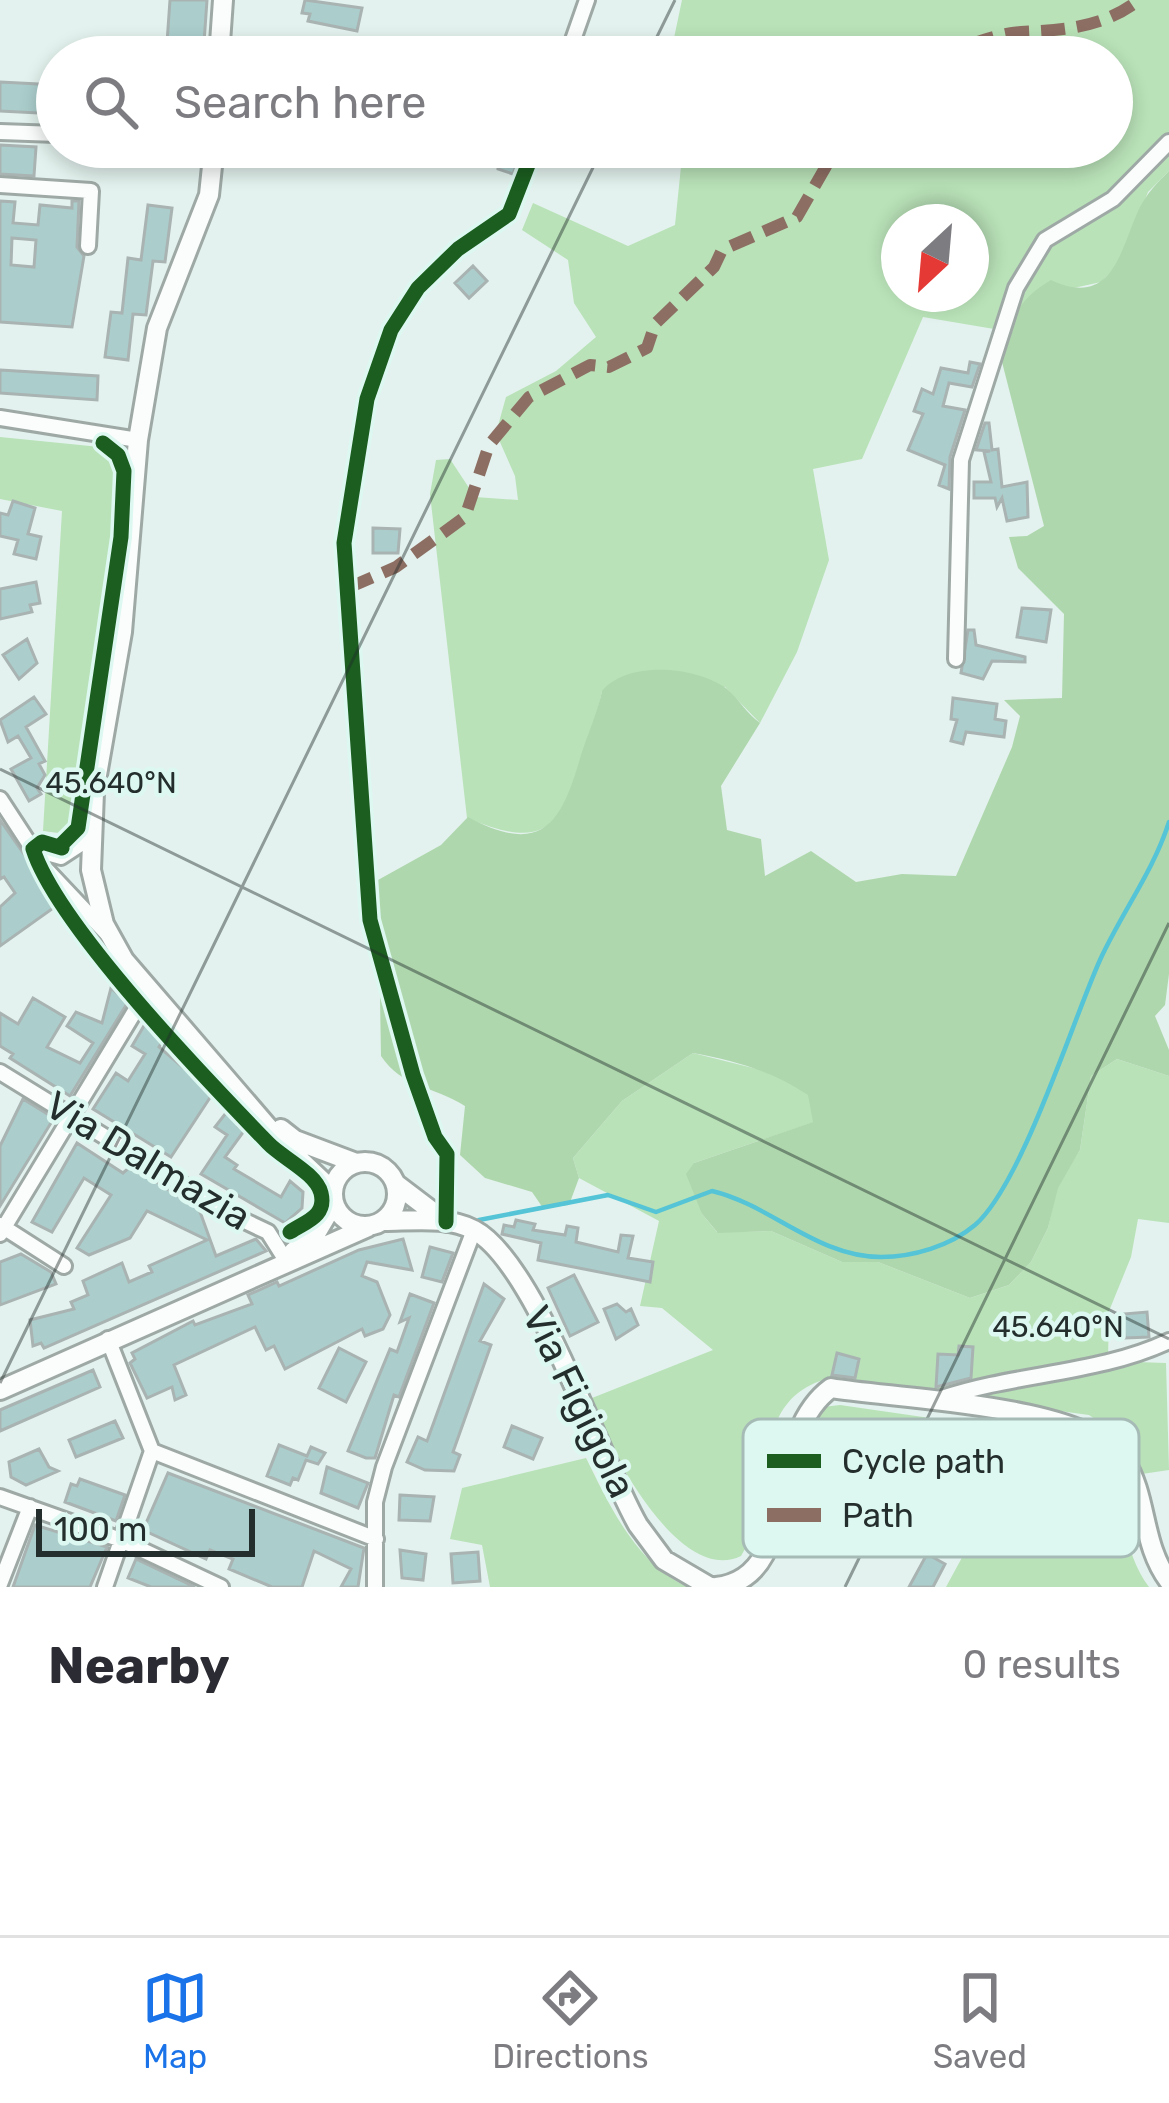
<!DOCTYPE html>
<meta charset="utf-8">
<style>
:root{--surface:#fff;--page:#f2f2f3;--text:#2b2b33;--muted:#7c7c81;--line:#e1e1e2;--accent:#1a73e8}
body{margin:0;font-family:Rubik,sans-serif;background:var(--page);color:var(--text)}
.compass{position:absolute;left:881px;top:204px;width:108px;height:108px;border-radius:50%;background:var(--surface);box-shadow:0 6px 18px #0003;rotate:206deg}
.scale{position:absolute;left:36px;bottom:30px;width:219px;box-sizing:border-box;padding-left:12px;border:6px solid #242e2c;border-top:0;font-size:33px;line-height:42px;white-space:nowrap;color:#242e2c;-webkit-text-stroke:9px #ddf8f1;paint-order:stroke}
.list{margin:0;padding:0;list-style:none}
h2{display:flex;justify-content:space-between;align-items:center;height:156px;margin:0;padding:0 48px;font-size:51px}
h2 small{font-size:39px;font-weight:400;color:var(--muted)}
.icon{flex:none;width:66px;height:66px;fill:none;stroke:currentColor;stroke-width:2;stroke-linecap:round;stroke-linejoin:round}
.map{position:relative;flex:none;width:1169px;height:1587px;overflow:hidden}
.search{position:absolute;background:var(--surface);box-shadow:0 6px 18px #0003;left:36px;right:36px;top:36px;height:132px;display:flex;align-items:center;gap:30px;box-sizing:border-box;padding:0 42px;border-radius:66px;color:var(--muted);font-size:45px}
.sheet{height:348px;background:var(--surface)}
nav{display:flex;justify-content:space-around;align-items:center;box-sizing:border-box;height:168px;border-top:3px solid var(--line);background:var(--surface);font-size:33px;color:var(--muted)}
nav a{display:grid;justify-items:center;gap:6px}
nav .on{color:var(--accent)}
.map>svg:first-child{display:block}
.green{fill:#b9e2b8;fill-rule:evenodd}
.forest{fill:#afd7ad}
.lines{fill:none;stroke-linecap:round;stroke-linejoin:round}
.stream{stroke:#54c4d6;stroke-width:4.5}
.building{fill:#abcecc;stroke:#a8b3b2;stroke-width:3;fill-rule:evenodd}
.minor-casing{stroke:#9ea9a6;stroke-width:20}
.tertiary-casing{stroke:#9ea9a6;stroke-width:24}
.minor{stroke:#fbfdfc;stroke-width:14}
.tertiary{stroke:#fbfdfc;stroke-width:18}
.quiet{stroke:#8d6e63;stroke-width:12;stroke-dasharray:24 12;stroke-linecap:butt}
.cycleway-casing{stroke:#ddf8f1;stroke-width:22}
.cycleway{stroke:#1b5e20;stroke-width:15}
.ticks{fill:none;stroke:#242e2c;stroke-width:3;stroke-opacity:0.45}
.labels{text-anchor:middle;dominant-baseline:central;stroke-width:9;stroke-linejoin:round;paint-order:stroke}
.street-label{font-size:39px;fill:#242e2c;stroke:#ddf8f1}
.key{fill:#ddf8f1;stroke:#a6bbb6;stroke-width:3}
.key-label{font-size:33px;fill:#242e2c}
.ticks-label{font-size:30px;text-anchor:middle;fill:#242e2c;stroke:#ddf8f1;stroke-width:9;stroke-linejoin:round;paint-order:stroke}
</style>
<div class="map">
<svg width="1169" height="1587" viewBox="0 0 1169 1587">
<rect width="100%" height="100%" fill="#e3f2ee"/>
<!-- green -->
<path class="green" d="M682,0H1169V171L1148,192L1121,261L1101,282L1069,289L1003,337L1000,330L923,317L862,459L813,469L829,560L797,652L760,723L725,687L602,691C597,716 587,738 580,762C559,834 540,848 467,818L430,494L436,460L450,459L475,497L518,500L515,476L496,433L506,397L556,371L596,337L574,303L568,260L522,230L533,203L628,246L675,225L683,147H1112V57H670ZM899,222H971V294H899Z
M0,437L120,449L90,768L74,835L43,831L62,511L0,499Z
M693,1053L777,1074L809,1095L814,1122L694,1163L702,1214L717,1232L771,1231L842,1262H878L970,1298L1009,1285L1031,1262L1048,1228L1057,1188L1080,1150L1091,1076L1117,1059L1169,1076V1223L1138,1219L1131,1257L1109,1311L1108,1361L1166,1363L1169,1470L1135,1475L1113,1431L1089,1415L827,1379C746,1400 776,1501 741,1556C676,1587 607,1440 587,1400L713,1350L662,1308L640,1306L659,1221L579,1178L573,1158L622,1101Z
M840,1405L1081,1440C1125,1470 1116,1545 1149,1587H946L965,1552L914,1520L796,1555L774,1549L795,1447L823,1407Z
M586,1458C610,1506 636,1564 688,1587H490L482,1545L450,1539L462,1488Z"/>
<!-- forest -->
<path class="forest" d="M1169,171V974L1165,1005L1155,1016L1169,1050V1076L1117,1059L1091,1076L1080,1150L1058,1188L1048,1228L1031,1262L1009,1285L970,1298L878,1262H842L771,1231L718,1233L702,1214L686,1174L694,1163L813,1122L808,1095C772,1071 736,1061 693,1053L622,1101L573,1158L579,1178L569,1205L543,1208L532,1192L485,1178L460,1155L465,1106C434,1086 402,1088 381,1056L378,880L441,845L468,817C544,858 562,821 581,755C588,733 597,714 602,691C627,660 697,666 727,689C739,699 747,714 760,723L721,786L727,830L761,839L765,876L811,851L856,882L902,874L956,876L1012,747L1020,716L1004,700L1062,698L1064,614L1018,568L1009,537L1027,536L1044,526L1002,362C1004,326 1019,298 1051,280C1113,309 1120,250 1139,209C1147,193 1157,183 1169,171Z"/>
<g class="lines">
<!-- stream -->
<path class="stream" d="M479,1220L608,1195L656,1212L712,1191C771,1205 817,1257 881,1257C913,1257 950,1246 975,1225C1022,1184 1072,1022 1100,960C1122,912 1153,872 1169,822"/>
</g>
<!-- building -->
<path class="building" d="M170,0H207L203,57H166Z
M305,0L362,8L357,31L308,21L310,14L302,13Z
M0,82L57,85V114L0,111Z
M0,145L36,147L34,176L0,174Z
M499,147H523L513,174L498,169Z
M0,201L15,202L13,223L38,225L40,205L72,208V201H79L77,247L84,256L72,327L0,322ZM12,238L36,240L34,267L11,265Z
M148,205L172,208L165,262L153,261L146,315L133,314L128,360L105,357L111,312L122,313L128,258L141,260Z
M473,266L487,281L469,298L455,283Z
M970,362L980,364L972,387L949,383L943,406L965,410L950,457L949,489L939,485L945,465L908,450L923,414L914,411L922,389L933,394L941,368L968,373Z
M0,370L98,376L97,400L0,393Z
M985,423H989L992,450L998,449L1002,487L1027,482L1028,517L1007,521L1002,498L997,507L995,498H974V482H991L984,452L990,451L976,450Z
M13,501L35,508L28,534L41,537L36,559L14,554L18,540L0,536V513L8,515Z
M373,528L400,529L398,553H373Z
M36,582L40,603L30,605L32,612L0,619V589Z
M1022,608L1051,610L1046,642L1017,637Z
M968,630H974L976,645L1025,657V662L992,661L983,679L961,673Z
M27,639L37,663L19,679L3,655Z
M34,697L46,714L26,727L45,761L39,764L45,775L37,788L41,794L29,801L11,769L31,758L18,736L8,742L0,720Z
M953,698L997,704L995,719L1006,721L1004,737L966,732L963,744L951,741L957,720L951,719Z
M0,820L59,904L0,946V907L15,893L4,877L0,879Z
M111,988L128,1002L70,1096L10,1058L13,1054L0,1046V1013L18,1024L33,998L65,1017L47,1047L80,1063L93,1043L67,1026L76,1012L102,1023Z
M148,1019L167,1034L159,1047L213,1093L171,1157L93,1109L116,1073L128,1081L145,1054L132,1046Z
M23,1099L54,1118L0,1206V1146Z
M229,1109L242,1119L238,1126L244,1131L225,1157L237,1165L234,1169L281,1197L290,1181L303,1192L302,1208L285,1223L201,1174L227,1135L215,1127Z
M77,1143L123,1173L131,1166L199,1209L216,1256L256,1239L266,1251L44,1348L41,1343L33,1346L30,1320L74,1309L71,1302L88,1295L83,1281L122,1263L129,1282L152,1272L149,1266L207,1240L147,1211L130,1238L89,1255L77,1248L111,1195L84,1178L52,1232L32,1222Z
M516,1220L535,1224L533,1230L565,1235L567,1226L578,1228L576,1242L618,1252L621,1235L633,1236L628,1258L653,1262L650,1282L538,1260L541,1243L502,1234L504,1225L514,1227Z
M403,1239L412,1270L367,1262L362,1276L377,1282L390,1315L383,1329L365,1336L362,1329L285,1369L274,1346L266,1350L255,1327L174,1365L186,1395L175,1400L172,1387L147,1398L130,1363L135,1359L132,1353L193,1321L195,1325L252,1304L248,1295L277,1282L279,1286L359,1250Z
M430,1247L453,1253L442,1282L422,1277Z
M21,1254L51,1272L56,1284L0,1305V1262Z
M574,1275L598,1322L570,1336L548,1288Z
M484,1284L504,1299L480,1341L491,1345L453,1452L460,1455L454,1471L425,1470L407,1462L418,1437L427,1441Z
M410,1294L434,1303L399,1397L394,1395L375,1458H366L348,1451L390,1349L397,1352L409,1318L400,1322Z
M617,1304L626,1312L631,1309L638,1325L616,1339L604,1309Z
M1147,1312L1149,1337L1125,1338L1123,1314Z
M959,1346L973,1347L971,1378L936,1387L938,1354L958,1355Z
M339,1348L366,1362L346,1402L319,1388Z
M837,1353L859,1359L855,1378L832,1375Z
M93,1370L100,1387L0,1431V1410Z
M115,1421L123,1438L76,1457L69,1440Z
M512,1426L542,1438L533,1459L504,1447Z
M279,1445L307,1456L311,1447L325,1453L318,1464L306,1460L298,1480L293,1478L290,1485L267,1476Z
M39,1449L49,1467L58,1471L26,1485L11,1477L9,1462Z
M327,1467L368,1483L358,1508L321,1493Z
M168,1473L364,1548L358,1587H341L351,1569L314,1551L302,1587H272L229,1569L233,1559L210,1550L206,1559L143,1530Z
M80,1479L125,1495L116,1521L65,1502L71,1484L77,1486Z
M400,1495L434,1497L430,1521L399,1520Z
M35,1525L107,1547L90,1587H13Z
M400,1550L426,1554L423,1580L402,1578Z
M478,1552L480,1581L453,1583L451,1554Z
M927,1554L945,1564L933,1587H909Z
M136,1559L195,1587H151L128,1578Z"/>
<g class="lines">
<!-- minor casing -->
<g class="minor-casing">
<path id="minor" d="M567,57L587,0
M0,132L57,134
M0,185L91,191L88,246
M0,418L138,440
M956,659L961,460L1016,288L1045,240L1113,199L1169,142
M0,799L45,868L111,938
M33,849L61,857L90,838
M0,1072L232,1215L268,1232L285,1259
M446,1222L447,1154L435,1137L413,1075L370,920L344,543L367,399L391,330L418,288L458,249L509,214L535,147
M0,1225L64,1266
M0,1234L135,1011
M108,1339L152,1451L376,1539
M942,1398C1016,1373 1099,1374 1169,1341
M0,1497L121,1540L221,1587
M0,1584L30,1507
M105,1587L152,1451
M375,1587V1502L384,1467L474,1230"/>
</g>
<!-- tertiary casing -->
<g class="tertiary-casing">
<path id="tertiary" d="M219,57L223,0
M214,147L209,195L157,328L138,440L122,632L94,792L91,870L104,924L124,960L279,1140L333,1191
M281,1129L295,1140L356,1163
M333 1194a32 32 0 1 1 64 0a32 32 0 1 1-64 0Z
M396,1184L446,1222
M384,1221C412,1221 448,1216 474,1230C535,1262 599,1457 638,1525L664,1560L710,1587
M293,1252L317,1232L334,1203
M0,1390L368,1227
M716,1587C804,1578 762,1438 831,1388C895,1399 1088,1404 1124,1460C1148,1497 1141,1544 1169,1581"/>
</g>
<!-- minor -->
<use href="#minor" class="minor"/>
<!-- tertiary -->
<use href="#tertiary" class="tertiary"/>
<!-- quiet -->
<path class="quiet" d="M937,57C963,48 993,34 1021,32C1063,30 1103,28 1139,0
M350,587L396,567L465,517L489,445L529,397L590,365L609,367L647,348L655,324L714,267L722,250L797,217L837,147"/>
<!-- cycleway casing -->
<g class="cycleway-casing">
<path id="cycleway" d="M61,845L78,828L121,537L124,471L118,455L103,443
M62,848L42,842L33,849C57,925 207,1080 268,1143C282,1158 316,1173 321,1193C327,1217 304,1222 290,1232
M446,1222L447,1154L435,1137L413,1075L370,920L344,543L367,399L391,330L418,288L458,249L509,214L535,147"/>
</g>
<!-- cycleway -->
<use href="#cycleway" class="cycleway"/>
</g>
<!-- ticks -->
<path class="ticks" d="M647,57L675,0M0,769L1169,1339M0,1383L603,147M845,1587L1169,923"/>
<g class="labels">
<!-- street labels -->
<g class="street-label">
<text transform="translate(148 1161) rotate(31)">Via Dalmazia</text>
<text transform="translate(579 1402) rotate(64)">Via Figigola</text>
</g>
</g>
<!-- legend -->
<rect x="743" y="1419" width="396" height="138" rx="18" class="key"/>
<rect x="767" y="1454" width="54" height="14" fill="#1b5e20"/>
<rect x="767" y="1508" width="54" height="14" fill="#8d6e63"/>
<g class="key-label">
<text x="842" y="1473">Cycle path</text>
<text x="842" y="1527">Path</text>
</g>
<g class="ticks-label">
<text x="111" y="793">45.640°N</text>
<text x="1058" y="1337">45.640°N</text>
</g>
</svg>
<svg class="compass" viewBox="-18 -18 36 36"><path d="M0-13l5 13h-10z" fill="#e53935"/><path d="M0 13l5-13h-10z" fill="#7c7c81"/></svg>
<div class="scale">100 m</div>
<div class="search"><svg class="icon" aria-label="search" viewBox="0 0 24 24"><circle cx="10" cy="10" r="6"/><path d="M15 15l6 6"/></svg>Search here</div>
</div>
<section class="sheet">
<h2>Nearby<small>0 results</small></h2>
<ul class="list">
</ul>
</section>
<nav>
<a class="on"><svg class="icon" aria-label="map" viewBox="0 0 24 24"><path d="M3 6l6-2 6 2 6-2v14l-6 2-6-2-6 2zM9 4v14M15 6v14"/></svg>Map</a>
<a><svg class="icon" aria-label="directions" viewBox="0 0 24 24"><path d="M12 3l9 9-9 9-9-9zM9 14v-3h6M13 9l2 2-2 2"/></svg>Directions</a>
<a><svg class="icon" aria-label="saved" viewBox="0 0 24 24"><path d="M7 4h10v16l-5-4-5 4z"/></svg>Saved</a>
</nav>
